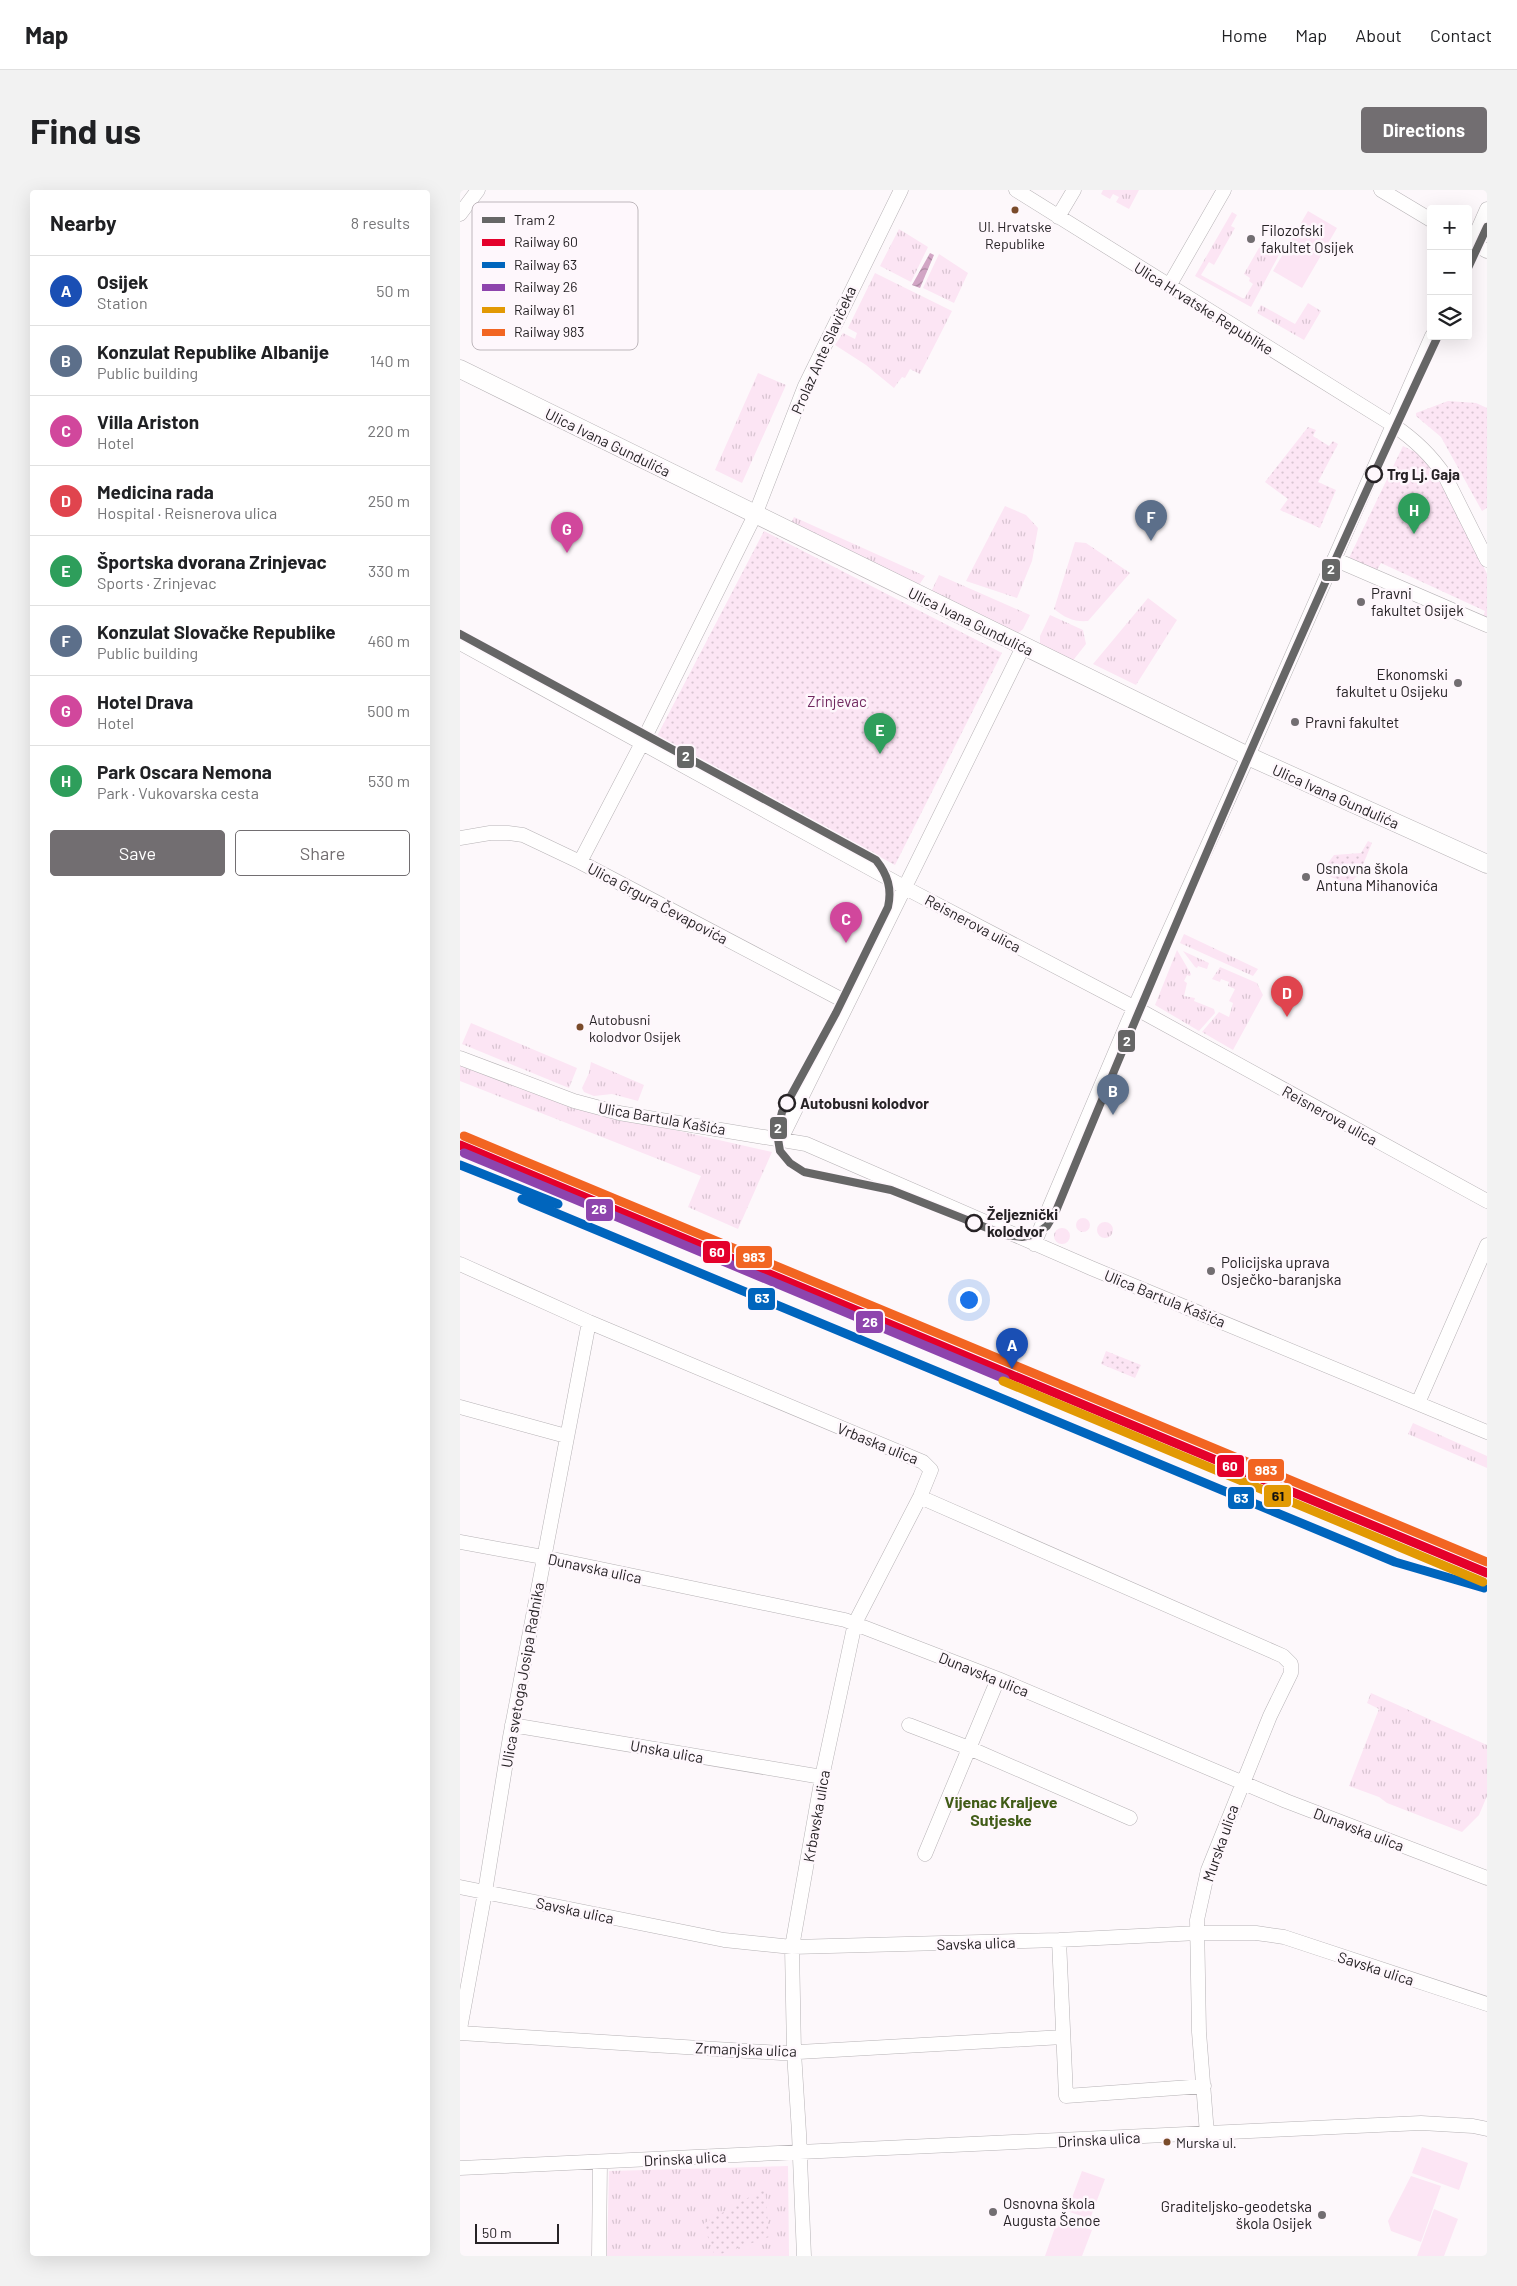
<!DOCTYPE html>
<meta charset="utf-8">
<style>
:root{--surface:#fff;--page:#f2f2f2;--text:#202124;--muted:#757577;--line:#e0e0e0;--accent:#726e71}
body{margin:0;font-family:Barlow,sans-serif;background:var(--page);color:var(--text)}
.controls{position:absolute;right:15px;top:15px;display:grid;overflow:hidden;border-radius:5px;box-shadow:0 5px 20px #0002}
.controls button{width:45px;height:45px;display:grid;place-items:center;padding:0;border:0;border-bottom:1px solid var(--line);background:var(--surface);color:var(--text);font:25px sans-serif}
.scale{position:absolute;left:15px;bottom:12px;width:84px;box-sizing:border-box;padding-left:5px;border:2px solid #272326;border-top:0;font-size:14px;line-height:18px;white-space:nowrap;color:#272326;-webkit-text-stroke:4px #fef7fc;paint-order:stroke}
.you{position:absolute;left:508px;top:1109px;width:18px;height:18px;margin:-12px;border:4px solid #fff;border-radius:50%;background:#1a73e8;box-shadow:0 0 0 8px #1a73e833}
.badge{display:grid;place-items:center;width:32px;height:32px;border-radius:50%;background:var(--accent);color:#fff;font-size:16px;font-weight:700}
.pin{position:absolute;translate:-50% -41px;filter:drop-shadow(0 1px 2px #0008)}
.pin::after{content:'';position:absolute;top:26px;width:18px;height:15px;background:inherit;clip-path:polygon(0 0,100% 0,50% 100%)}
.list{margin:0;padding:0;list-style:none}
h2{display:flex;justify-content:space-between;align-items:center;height:65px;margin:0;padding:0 20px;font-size:21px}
h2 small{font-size:16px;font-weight:400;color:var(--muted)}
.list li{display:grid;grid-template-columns:32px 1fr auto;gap:15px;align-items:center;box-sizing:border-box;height:70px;padding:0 20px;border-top:1px solid var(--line)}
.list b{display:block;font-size:19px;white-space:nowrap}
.list p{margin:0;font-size:16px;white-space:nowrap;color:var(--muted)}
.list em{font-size:16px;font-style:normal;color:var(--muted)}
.actions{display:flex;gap:10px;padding:15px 20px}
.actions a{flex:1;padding:11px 0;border:1px solid var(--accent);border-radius:5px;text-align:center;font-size:18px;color:var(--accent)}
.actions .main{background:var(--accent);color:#fff}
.icon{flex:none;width:28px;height:28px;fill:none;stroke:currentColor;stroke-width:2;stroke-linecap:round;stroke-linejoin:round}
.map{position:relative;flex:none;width:1027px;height:2066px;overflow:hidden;border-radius:5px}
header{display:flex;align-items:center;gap:30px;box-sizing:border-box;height:70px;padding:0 25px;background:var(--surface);border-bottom:1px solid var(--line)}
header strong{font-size:24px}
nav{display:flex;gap:28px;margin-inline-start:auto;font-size:18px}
.intro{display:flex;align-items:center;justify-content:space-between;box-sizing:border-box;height:120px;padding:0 30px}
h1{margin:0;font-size:35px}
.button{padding:12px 22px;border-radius:5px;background:var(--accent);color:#fff;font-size:18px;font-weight:700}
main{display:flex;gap:30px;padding:0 30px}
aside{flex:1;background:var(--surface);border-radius:5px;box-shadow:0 5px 20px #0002}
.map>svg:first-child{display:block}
.grass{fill:url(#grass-tufts)}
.park{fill:url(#park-dots)}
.pitch{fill:#fce5f4}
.water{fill:url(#water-waves)}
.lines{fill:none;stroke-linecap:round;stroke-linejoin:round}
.minor-casing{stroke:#b6b2b5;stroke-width:15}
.major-casing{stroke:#b6b2b5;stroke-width:19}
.minor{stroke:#fffefe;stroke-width:14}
.major{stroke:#fffefe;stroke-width:18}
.rail-casing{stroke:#dad9da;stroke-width:5}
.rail{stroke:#fef7fc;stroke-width:3;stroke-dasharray:9;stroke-linecap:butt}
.rail-1-casing{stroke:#fef7fc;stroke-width:12}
.rail-2-casing{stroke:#fef7fc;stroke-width:12}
.rail-3-casing{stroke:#fef7fc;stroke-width:12}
.rail-4-casing{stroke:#fef7fc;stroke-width:12}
.rail-5-casing{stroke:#fef7fc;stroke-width:12}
.rail-1{stroke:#e4002b;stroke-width:9}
.rail-2{stroke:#0065bd;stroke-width:9}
.rail-3{stroke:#8e44ad;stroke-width:9}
.rail-4{stroke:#e29904;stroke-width:9}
.rail-5{stroke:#f26522;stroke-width:9}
.tram-1-casing{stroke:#fef7fc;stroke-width:11}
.tram-1{stroke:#666;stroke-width:8}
.bus-dot{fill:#7a4b2a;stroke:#fef7fc;stroke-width:2}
.poi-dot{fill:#726e71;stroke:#fef7fc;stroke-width:2}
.stop-dot{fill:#fef7fc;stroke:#272326;stroke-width:2.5}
.labels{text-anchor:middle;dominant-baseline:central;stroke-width:5;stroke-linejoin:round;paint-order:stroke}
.bus-label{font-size:14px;fill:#272326;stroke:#fef7fc;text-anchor:start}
.poi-label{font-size:15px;fill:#272326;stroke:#fef7fc;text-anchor:start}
.street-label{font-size:15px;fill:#272326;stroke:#fef7fc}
.stop-label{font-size:15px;font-weight:bold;fill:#272326;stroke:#fef7fc;text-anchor:start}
.park-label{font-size:15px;fill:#71285f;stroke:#fef7fc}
.neighbourhood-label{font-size:16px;font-weight:bold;fill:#415c17;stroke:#fef7fc}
.key{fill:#fef7fc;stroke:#beb7bc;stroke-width:1}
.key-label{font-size:14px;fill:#272326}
.line-badge{stroke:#fef7fc;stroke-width:2}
.badge-label{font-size:14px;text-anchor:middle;font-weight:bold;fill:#fff}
.pale-badge-label{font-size:14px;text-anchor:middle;font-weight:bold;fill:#111}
</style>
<header>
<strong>Map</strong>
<nav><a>Home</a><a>Map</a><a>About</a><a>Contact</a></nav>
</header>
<div class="intro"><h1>Find us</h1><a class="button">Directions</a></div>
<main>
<aside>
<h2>Nearby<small>8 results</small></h2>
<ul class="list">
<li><span class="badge" style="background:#1a4fb4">A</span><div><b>Osijek</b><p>Station</p></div><em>50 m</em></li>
<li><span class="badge" style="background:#5c6f8a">B</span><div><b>Konzulat Republike Albanije</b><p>Public building</p></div><em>140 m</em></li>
<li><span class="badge" style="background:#d1479c">C</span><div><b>Villa Ariston</b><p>Hotel</p></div><em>220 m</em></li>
<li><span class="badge" style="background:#e0444e">D</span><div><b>Medicina rada</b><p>Hospital · Reisnerova ulica</p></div><em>250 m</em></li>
<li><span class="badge" style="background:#2e9e5b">E</span><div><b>Športska dvorana Zrinjevac</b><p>Sports · Zrinjevac</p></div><em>330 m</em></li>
<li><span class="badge" style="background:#5c6f8a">F</span><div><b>Konzulat Slovačke Republike</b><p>Public building</p></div><em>460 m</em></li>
<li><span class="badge" style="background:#d1479c">G</span><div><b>Hotel Drava</b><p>Hotel</p></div><em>500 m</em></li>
<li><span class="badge" style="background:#2e9e5b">H</span><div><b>Park Oscara Nemona</b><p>Park · Vukovarska cesta</p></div><em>530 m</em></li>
</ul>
<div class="actions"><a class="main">Save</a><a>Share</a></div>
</aside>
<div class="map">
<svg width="1027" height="2066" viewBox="0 0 1027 2066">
<defs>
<pattern id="grass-tufts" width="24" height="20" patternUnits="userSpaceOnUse" patternTransform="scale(1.25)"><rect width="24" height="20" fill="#fce5f4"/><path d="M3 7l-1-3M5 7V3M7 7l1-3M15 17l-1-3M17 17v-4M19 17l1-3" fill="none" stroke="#d8c4d1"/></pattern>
<pattern id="park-dots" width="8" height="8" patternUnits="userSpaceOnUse" patternTransform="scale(1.25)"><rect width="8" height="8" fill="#fce5f4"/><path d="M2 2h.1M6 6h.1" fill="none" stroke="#d8c4d1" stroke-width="1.8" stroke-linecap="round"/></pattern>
<pattern id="water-waves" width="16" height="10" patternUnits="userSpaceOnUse" patternTransform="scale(1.25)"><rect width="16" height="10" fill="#d2a6c5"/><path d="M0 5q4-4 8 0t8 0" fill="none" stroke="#aa87a0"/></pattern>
</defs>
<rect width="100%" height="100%" fill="#fdf8fb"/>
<!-- grass -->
<path class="grass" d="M643,0H679L669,19L656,12L659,7L653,4L650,9L641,4Z
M772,22L777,25L771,36L775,38L754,75L749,72L741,85L784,109L793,94L789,91L790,88L784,84L800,56L803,57L805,54L820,63L791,117L735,86Z
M439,39L468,57L451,92L420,76Z
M479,64L508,83L494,113L463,98Z
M415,83L492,121L460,184L450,179L445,188L442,187L434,198L406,175L375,155L383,143L395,149L397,143L388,138Z
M848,113L861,121L844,150L797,123L801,115L835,134Z
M298,183L326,195L282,293L255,280Z
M545,316L566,325L578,338L572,371L557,408L506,391Z
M334,327L465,386L459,395L329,337Z
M615,352L626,353L670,383L628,431C614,432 605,428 594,419Z
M479,385L570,425L563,439L557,444L475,404L472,400Z
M688,408L717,430L676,495L633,474Z
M590,425L623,440L626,454L611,473L580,459V446Z
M724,744L798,779L793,786L720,753Z
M717,760L731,784L730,786L727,785L724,791L727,793L724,806L735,808L734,811L754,819L755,823L739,841L695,815Z
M723,761L749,773L747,779L738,776L737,778L735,777Z
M760,777L797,793L803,805L773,860L742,842L759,822L769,827L773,813L769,811L775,799L768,796L769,792L761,789L760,792L752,789Z
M11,833L117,878L109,898L2,854Z
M131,872L184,895L178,911L152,904L134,906L124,902L122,898L129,883Z
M0,875L131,921L312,962L278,1039L228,1017L241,986L0,891Z
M616 1035a7 7 0 1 1 14 0a7 7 0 1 1-14 0Z
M637 1040a8 8 0 1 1 16 0a8 8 0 1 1-16 0Z
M594 1046a8 8 0 1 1 16 0a8 8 0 1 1-16 0Z
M953,1233L1027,1266V1278L948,1244Z
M911,1503L1027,1555V1606L1019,1625L1002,1642L927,1613L919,1607L889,1596L919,1519L907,1513Z
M328,1976L329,2066H147L149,1981Z"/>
<!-- park -->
<path class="park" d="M988,211L1016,213L1027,218V318L1022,321L981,247L956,226V223Z
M848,237L856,240L853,246L869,256L873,251L878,254L858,292L876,300L860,338L820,320L828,309L805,292Z
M943,256L957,263L970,276L998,321L1027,384V429L1023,427L1025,421L921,373L917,380L889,368Z
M304,341L542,463L435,675L196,548Z
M908,651L912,653L899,684L888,695L861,682L874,665L901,663Z
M646,1161L681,1175L675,1188L641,1174Z
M305,1998L309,2047L255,2066L243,2034Z"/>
<!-- pitch -->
<path class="pitch" d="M848,21L877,38L842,98L813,81Z
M962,1957L1008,1973L999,2000L952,1983Z
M622,1981L645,1989L630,2029L607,2021Z
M951,1986L981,1996L961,2052L931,2041L928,2031Z
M974,2019L998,2029L984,2066H957Z
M598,2029L632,2040L622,2066H585Z"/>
<!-- water -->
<path class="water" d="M470,63L474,65L460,98L452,95Z"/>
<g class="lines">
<!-- minor casing -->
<g class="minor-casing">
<path id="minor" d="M556,0L933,235C954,249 971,265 985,286L1027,370
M921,0L971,30
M0,24L18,0
M598,27L614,0
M1008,51L1027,61
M1008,62L1027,19
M709,96L764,0
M874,369L1027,435
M0,453L455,703L679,820L1027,1011
M0,648L30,643H48L63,645L120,672L388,813
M120,672L182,553L295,325L345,196L441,0
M0,868L114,911L159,923L346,954L631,1078L1027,1242
M321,949L563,457
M574,1054L668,832L788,566L972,146
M0,1074L129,1132L463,1272L471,1280L460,1307L395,1433L362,1587L332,1757L334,1862L339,1943L344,2066
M958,1213L1027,1055
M0,1217L106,1246
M460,1307L823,1466L831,1474V1483L810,1526L748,1680L737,1730L739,1842L747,1944
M0,1352L83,1367L385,1430L538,1489L826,1611L1027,1688
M52,1535L362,1587
M449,1535L509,1558L670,1628
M465,1664L538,1489
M0,1697L264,1750L332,1757L599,1750L738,1743H796L824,1747L1027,1814
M599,1750L606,1906L744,1896
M0,1839L25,1702L50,1547L129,1132
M0,1843L321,1863L603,1847
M0,1978L961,1933L1013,1936L1027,1939
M139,2066L140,1972"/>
</g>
<!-- major casing -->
<g class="major-casing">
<path id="major" d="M0,179L788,566L1027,674"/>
</g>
<!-- minor -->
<use href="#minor" class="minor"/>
<!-- major -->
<use href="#major" class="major"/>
<!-- rail casing -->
<g class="rail-casing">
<path id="rail" d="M550,1175L1024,1372"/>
</g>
<!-- rail -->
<use href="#rail" class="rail"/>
<!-- rail-1 casing -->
<g class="rail-1-casing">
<path id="rail-1" d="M0,955L1027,1383"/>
</g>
<!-- rail-2 casing -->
<g class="rail-2-casing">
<path id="rail-2" d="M0,975L98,1014
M62,1009L935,1372L1024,1398"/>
</g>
<!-- rail-3 casing -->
<g class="rail-3-casing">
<path id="rail-3" d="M4,963L545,1189"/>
</g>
<!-- rail-4 casing -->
<g class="rail-4-casing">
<path id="rail-4" d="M543,1191L1023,1392"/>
</g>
<!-- rail-5 casing -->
<g class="rail-5-casing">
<path id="rail-5" d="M4,946L1027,1372"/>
</g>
<!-- rail-1 -->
<use href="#rail-1" class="rail-1"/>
<!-- rail-2 -->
<use href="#rail-2" class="rail-2"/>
<!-- rail-3 -->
<use href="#rail-3" class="rail-3"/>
<!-- rail-4 -->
<use href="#rail-4" class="rail-4"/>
<!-- rail-5 -->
<use href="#rail-5" class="rail-5"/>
<!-- tram-1 casing -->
<g class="tram-1-casing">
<path id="tram-1" d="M1008,78L1027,37
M0,444L416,670C428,685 432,699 428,717L376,823L322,922L317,943L320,961L330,973L344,982L431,1000L545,1045L562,1047L576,1044L587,1036L596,1021C717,727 843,434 978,146"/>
</g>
<!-- tram-1 -->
<use href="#tram-1" class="tram-1"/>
</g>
<!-- markers -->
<g class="bus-dot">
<circle cx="555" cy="20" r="4.5"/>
<circle cx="120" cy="837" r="4.5"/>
<circle cx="707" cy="1952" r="4.5"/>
</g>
<g class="poi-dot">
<circle cx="791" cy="49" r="5"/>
<circle cx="901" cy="412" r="5"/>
<circle cx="998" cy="493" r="5"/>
<circle cx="835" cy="532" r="5"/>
<circle cx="846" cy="687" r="5"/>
<circle cx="751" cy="1081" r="5"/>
<circle cx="533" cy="2022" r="5"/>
<circle cx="862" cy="2025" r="5"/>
</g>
<g class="stop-dot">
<circle cx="914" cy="284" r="8"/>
<circle cx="327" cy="913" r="8"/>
<circle cx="514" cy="1033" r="8"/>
</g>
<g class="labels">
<!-- bus labels -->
<g class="bus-label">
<text x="555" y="36" text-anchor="middle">Ul. Hrvatske<tspan x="555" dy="17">Republike</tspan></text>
<text x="129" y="829">Autobusni<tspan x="129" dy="17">kolodvor Osijek</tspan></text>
<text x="716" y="1952">Murska ul.</text>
</g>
<!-- poi labels -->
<g class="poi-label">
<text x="801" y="40">Filozofski<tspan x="801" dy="17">fakultet Osijek</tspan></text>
<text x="911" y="403">Pravni<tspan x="911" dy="17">fakultet Osijek</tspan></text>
<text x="988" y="484" text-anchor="end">Ekonomski<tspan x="988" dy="17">fakultet u Osijeku</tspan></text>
<text x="845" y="532">Pravni fakultet</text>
<text x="856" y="678">Osnovna škola<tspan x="856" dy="17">Antuna Mihanovića</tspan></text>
<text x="761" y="1072">Policijska uprava<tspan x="761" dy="17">Osječko-baranjska</tspan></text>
<text x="543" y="2013">Osnovna škola<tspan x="543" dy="17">Augusta Šenoe</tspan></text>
<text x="852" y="2016" text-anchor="end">Graditeljsko-geodetska<tspan x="852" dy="17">škola Osijek</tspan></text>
</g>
<!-- street labels -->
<g class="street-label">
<text transform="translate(744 118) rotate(32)">Ulica Hrvatske Republike</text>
<text transform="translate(363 160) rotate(-66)">Prolaz Ante Slavičeka</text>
<text transform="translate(148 252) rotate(26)">Ulica Ivana Gundulića</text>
<text transform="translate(511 431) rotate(26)">Ulica Ivana Gundulića</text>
<text transform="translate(876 606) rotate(24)">Ulica Ivana Gundulića</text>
<text transform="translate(198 713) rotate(28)">Ulica Grgura Čevapovića</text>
<text transform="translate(513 733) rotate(28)">Reisnerova ulica</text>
<text transform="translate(870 925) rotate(29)">Reisnerova ulica</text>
<text transform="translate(202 928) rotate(10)">Ulica Bartula Kašića</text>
<text transform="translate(705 1108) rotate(22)">Ulica Bartula Kašića</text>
<text transform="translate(418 1253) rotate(22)">Vrbaska ulica</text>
<text transform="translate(135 1378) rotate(12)">Dunavska ulica</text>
<text transform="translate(524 1484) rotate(22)">Dunavska ulica</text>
<text transform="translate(62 1485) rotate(-80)">Ulica svetoga Josipa Radnika</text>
<text transform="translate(207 1561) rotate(10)">Unska ulica</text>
<text transform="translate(356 1626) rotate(-80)">Krbavska ulica</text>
<text transform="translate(899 1639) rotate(21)">Dunavska ulica</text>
<text transform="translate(760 1653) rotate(-71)">Murska ulica</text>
<text transform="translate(115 1720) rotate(12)">Savska ulica</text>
<text transform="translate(516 1753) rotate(-2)">Savska ulica</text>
<text transform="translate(916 1778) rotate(18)">Savska ulica</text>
<text transform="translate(286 1859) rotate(2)">Zrmanjska ulica</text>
<text transform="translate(639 1949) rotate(-3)">Drinska ulica</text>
<text transform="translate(225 1968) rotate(-3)">Drinska ulica</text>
</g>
<!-- stop labels -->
<g class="stop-label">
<text x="927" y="284">Trg Lj. Gaja</text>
<text x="340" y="913">Autobusni kolodvor</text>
<text x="527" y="1024">Željeznički<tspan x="527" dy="17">kolodvor</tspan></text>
</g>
<!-- park labels -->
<g class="park-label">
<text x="377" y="511">Zrinjevac</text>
</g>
<!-- neighbourhood labels -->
<g class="neighbourhood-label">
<text x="541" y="1611">Vijenac Kraljeve<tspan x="541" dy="18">Sutjeske</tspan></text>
</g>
</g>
<!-- legend -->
<rect x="12" y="12" width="166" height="148" rx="8" class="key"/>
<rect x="22" y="27" width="23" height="6" fill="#666"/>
<rect x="22" y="49" width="23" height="7" fill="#e4002b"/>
<rect x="22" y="72" width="23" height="6" fill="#0065bd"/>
<rect x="22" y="94" width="23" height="7" fill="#8e44ad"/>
<rect x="22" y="117" width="23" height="6" fill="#e29904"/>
<rect x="22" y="139" width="23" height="7" fill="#f26522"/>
<g class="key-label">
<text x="54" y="35">Tram 2</text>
<text x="54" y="57">Railway 60</text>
<text x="54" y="80">Railway 63</text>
<text x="54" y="102">Railway 26</text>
<text x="54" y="125">Railway 61</text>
<text x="54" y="147">Railway 983</text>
</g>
<g class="line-badge">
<rect x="861" y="368" width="20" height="24" rx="5" fill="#666"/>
<rect x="216" y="555" width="19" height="24" rx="5" fill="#666"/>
<rect x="657" y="839" width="19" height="24" rx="5" fill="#666"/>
<rect x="309" y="926" width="19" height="24" rx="5" fill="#666"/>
<rect x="125" y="1008" width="29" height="24" rx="5" fill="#8e44ad"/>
<rect x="242" y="1050" width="29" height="24" rx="5" fill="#e4002b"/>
<rect x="275" y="1055" width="38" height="24" rx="5" fill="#f26522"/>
<rect x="287" y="1097" width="29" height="24" rx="5" fill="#0065bd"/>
<rect x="395" y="1120" width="29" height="24" rx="5" fill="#8e44ad"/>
<rect x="756" y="1264" width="29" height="24" rx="5" fill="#e4002b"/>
<rect x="787" y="1268" width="38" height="24" rx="5" fill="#f26522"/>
<rect x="803" y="1294" width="29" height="24" rx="5" fill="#e29904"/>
<rect x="767" y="1296" width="28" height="24" rx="5" fill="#0065bd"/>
</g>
<g class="badge-label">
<text x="871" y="384">2</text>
<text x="226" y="571">2</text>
<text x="667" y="856">2</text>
<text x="318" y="943">2</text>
<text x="139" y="1024">26</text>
<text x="257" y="1067">60</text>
<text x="294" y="1072">983</text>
<text x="302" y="1113">63</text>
<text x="410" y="1137">26</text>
<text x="770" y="1281">60</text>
<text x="806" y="1285">983</text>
<text x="781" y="1313">63</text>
</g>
<g class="pale-badge-label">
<text x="818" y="1311">61</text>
</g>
</svg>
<div class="controls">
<button>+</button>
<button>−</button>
<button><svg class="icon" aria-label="layers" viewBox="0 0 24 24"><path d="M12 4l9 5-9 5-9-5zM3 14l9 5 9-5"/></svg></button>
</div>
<div class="scale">50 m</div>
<div class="you"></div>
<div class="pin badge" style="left:552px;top:1179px;background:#1a4fb4">A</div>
<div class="pin badge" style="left:653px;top:925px;background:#5c6f8a">B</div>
<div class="pin badge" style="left:386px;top:753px;background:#d1479c">C</div>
<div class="pin badge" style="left:827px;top:827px;background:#e0444e">D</div>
<div class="pin badge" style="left:420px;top:564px;background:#2e9e5b">E</div>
<div class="pin badge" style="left:691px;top:351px;background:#5c6f8a">F</div>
<div class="pin badge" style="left:107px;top:363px;background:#d1479c">G</div>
<div class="pin badge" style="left:954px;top:344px;background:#2e9e5b">H</div>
</div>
</main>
